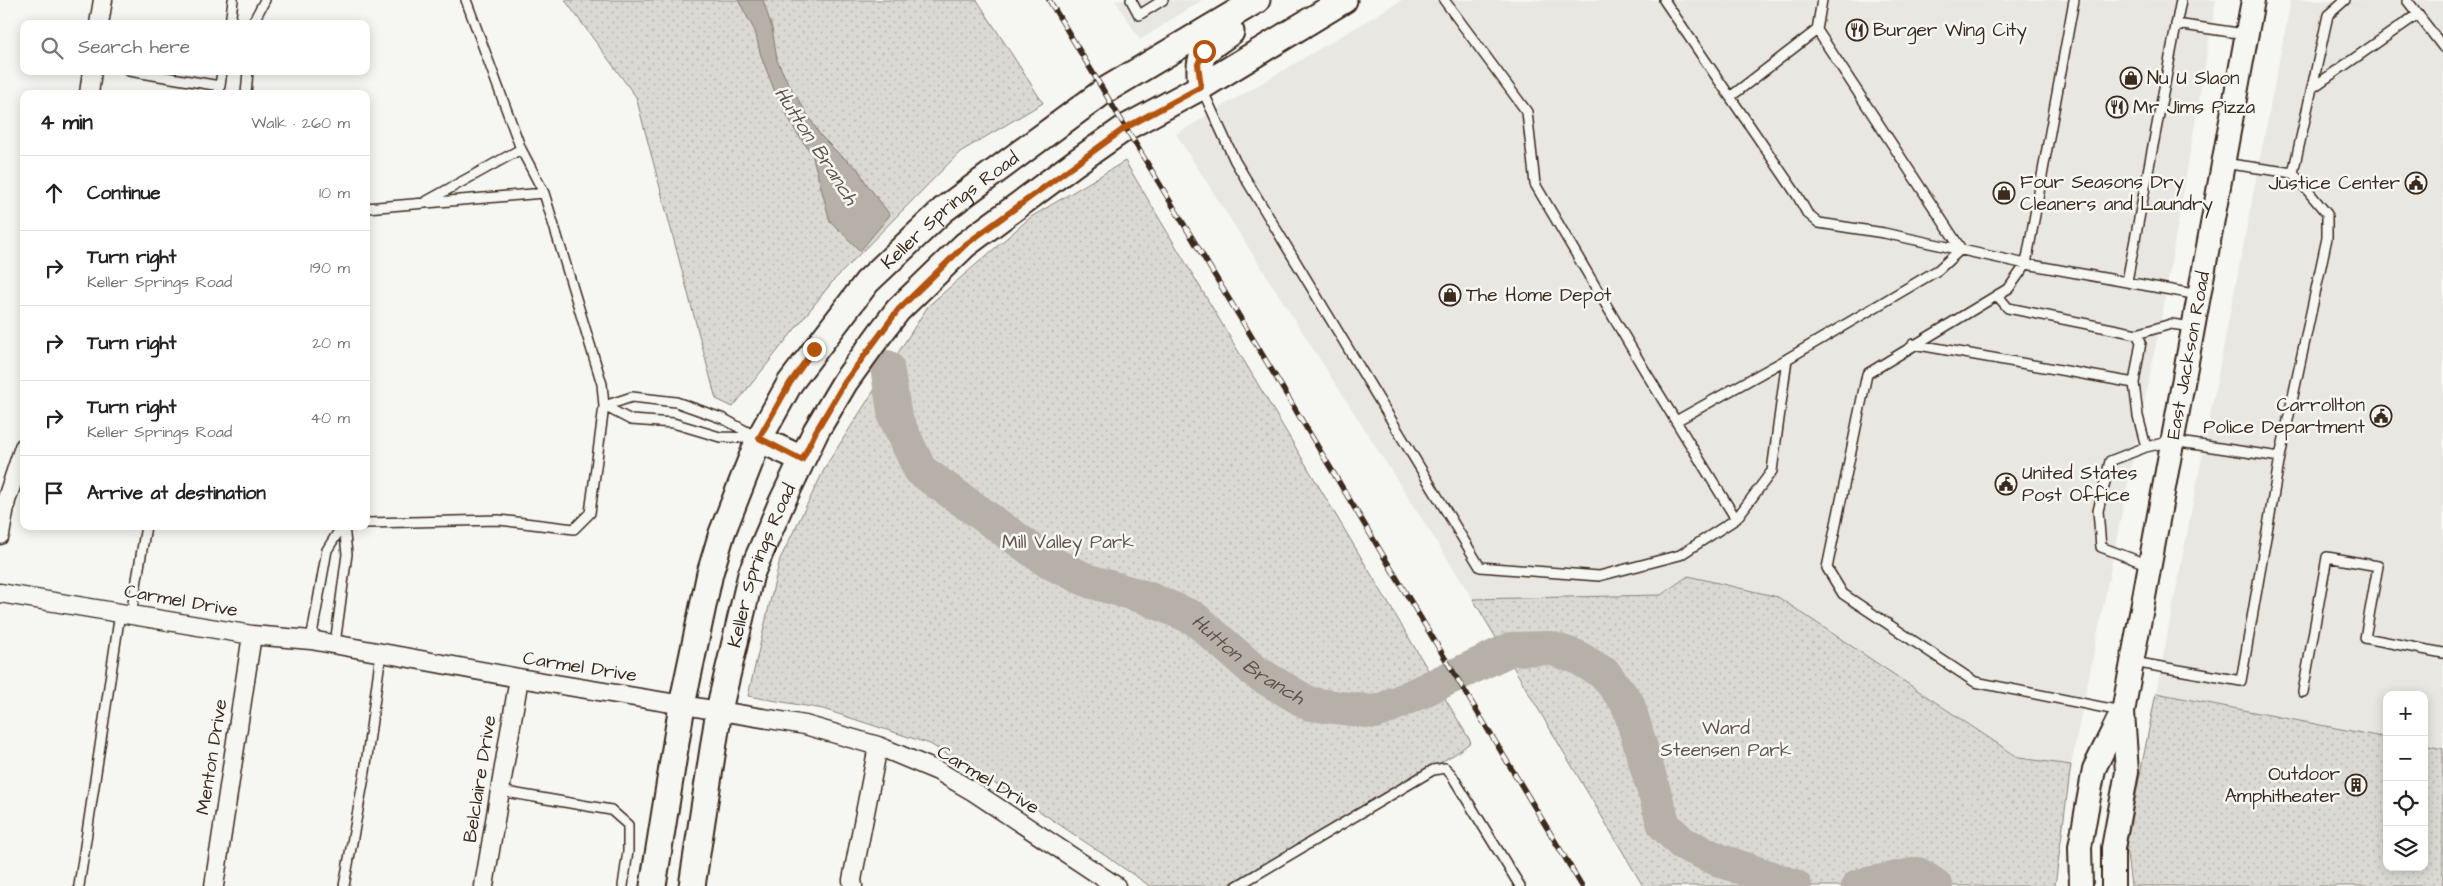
<!DOCTYPE html>
<meta charset="utf-8">
<style>
:root{--surface:#fff;--page:#f6f6f6;--text:#222;--muted:#767676;--line:#e0e0e0}
body{margin:0;font-family:"Architects Daughter",sans-serif;background:var(--page);color:var(--text)}
.controls{position:absolute;right:15px;bottom:15px;display:grid;overflow:hidden;border-radius:10px;box-shadow:0 2px 12px #0003}
.controls button{width:45px;height:45px;display:grid;place-items:center;padding:0;border:0;border-bottom:1px solid var(--line);background:var(--surface);color:var(--text);font:25px sans-serif}
.stop{position:absolute;width:15px;height:15px;margin:-11px;border:4px solid #b45309;border-radius:50%;background:#fff}
.stop.end{background:#b45309;border-color:#fff;box-shadow:0 1px 5px #0008}
.list{margin:0;padding:0;list-style:none}
h2{display:flex;justify-content:space-between;align-items:center;height:65px;margin:0;padding:0 20px;font-size:21px}
h2 small{font-size:16px;font-weight:400;color:var(--muted)}
.list li{display:grid;grid-template-columns:32px 1fr auto;gap:15px;align-items:center;box-sizing:border-box;height:75px;padding:0 20px;border-top:1px solid var(--line)}
.list b{display:block;font-size:19px;white-space:nowrap}
.list p{margin:0;font-size:16px;white-space:nowrap;color:var(--muted)}
.list em{font-size:16px;font-style:normal;color:var(--muted)}
.icon{flex:none;width:28px;height:28px;fill:none;stroke:currentColor;stroke-width:2;stroke-linecap:round;stroke-linejoin:round}
.map{position:relative;flex:none;width:2443px;height:886px;overflow:hidden}
.search{position:absolute;background:var(--surface);box-shadow:0 2px 12px #0003;left:20px;top:20px;width:350px;height:55px;display:flex;align-items:center;gap:12px;box-sizing:border-box;padding:0 18px;border-radius:10px;color:var(--muted);font-size:19px}
.panel{position:absolute;background:var(--surface);box-shadow:0 2px 12px #0003;left:20px;top:90px;width:350px;height:440px;border-radius:10px}
.map>svg:first-child{display:block}
.built{fill:#e8e7e2}
.park{fill:url(#park-dots);stroke:#8a8278}
.water{fill:#b6b0a9;stroke:#857a71}
.lines{fill:none;stroke-linecap:round;stroke-linejoin:round}
.river{stroke:#b6b0a9;stroke-width:34}
.service-casing{stroke:#3b2a1e;stroke-width:12}
.minor-casing{stroke:#3b2a1e;stroke-width:21}
.tertiary-casing{stroke:#3b2a1e;stroke-width:26}
.secondary-casing{stroke:#3b2a1e;stroke-width:29}
.service{stroke:#f6f6f2;stroke-width:9}
.minor{stroke:#f6f6f2;stroke-width:18}
.tertiary{stroke:#f6f6f2;stroke-width:22}
.secondary{stroke:#f6f6f2;stroke-width:25}
.rail-casing{stroke:#3b2a1e;stroke-width:5.5}
.rail{stroke:#f6f6f2;stroke-width:4;stroke-dasharray:11;stroke-linecap:butt}
.route{stroke:#b45309;stroke-width:6}
.labels{text-anchor:middle;dominant-baseline:central;stroke-width:5;stroke-linejoin:round;paint-order:stroke}
.poi-label{font-size:19px;fill:#3b2a1e;stroke:#f6f6f2;text-anchor:start}
.street-label{font-size:19px;fill:#3b2a1e;stroke:#f6f6f2}
.park-label{font-size:19px;fill:#63564b;stroke:#f6f6f2}
.water-label{font-size:20px;font-style:italic;fill:#605248;stroke:#f6f6f2}
</style>
<div class="map">
<svg width="2443" height="886" viewBox="0 0 2443 886">
<defs>
<pattern id="park-dots" width="8" height="8" patternUnits="userSpaceOnUse" patternTransform="scale(1.25)"><rect width="8" height="8" fill="#dad9d3"/><path d="M2 2h.1M6 6h.1" fill="none" stroke="#bcbab5" stroke-width="1.8" stroke-linecap="round"/></pattern>
</defs>
<rect width="100%" height="100%" fill="#f6f6f2"/>
<filter id="ink" filterUnits="userSpaceOnUse"><feTurbulence type="fractalNoise" baseFrequency=".02" numOctaves="2"/><feDisplacementMap in="SourceGraphic" scale="10" xChannelSelector="R" yChannelSelector="G"/><feConvolveMatrix kernelMatrix="1 2 1 2 8 2 1 2 1" color-interpolation-filters="sRGB"/></filter>
<g filter="url(#ink)">
<!-- built -->
<path class="built" d="M1115,0H1202L1140,40Z
M1402,0H2216L2164,304L2071,765L2019,758L1778,597L1688,576L1661,595L1473,599L1176,134Z
M2291,0H2443V749L2424,745V695H2387V738L2156,693Z"/>
<!-- park -->
<path class="park" d="M565,0H977L1043,103L960,152L833,281L733,407L716,399L636,97Z
M1125,161L1471,742L1455,754L1226,886H1150L1029,804L930,744L823,709L748,696L780,559L827,464L928,306L1031,217Z
M1688,576L1778,597L2019,758L2071,765L2055,886H1643L1473,599L1661,595Z
M2156,693L2387,738V867H2424V745L2443,749V886H2131L2126,846Z"/>
<!-- water -->
<path class="water" d="M738,0H763L772,28L777,60L787,81L820,135L838,153L858,169L866,183L890,215L860,251L830,221L812,154L796,132L775,92L761,56L755,31Z"/>
<g class="lines">
<!-- river -->
<g class="river">
<path id="s1" d="M887,367L895,417L920,470L1049,562L1089,581L1147,598L1194,618L1257,673L1310,704L1374,712L1384,709L1511,649L1550,648L1577,657L1605,674L1628,704L1664,825L1682,843L1719,860L1795,886"/>
<path d="M1858,886L1918,874L1936,886"/>
</g>
<!-- service casing -->
<g class="service-casing">
<path id="service" d="M1131,0L1139,15L1163,0
M1444,0L1527,112L1535,184L1645,371L1736,519
M1664,0L1797,195L1807,213L1819,223L1884,233L2026,264L2199,295
M2074,0L2026,264L2009,288L1867,374L1827,568L1843,594L1975,682L2121,711
M2407,0L2443,47
M230,24L233,0
M252,24L265,0
M2176,24L2245,34
M1817,30L1822,0
M129,71L220,86L218,94
M220,86L222,71
M2312,88L2328,15L2345,0
M1202,89L1235,161L1480,567L1599,576L1680,555L1736,519L1772,471L1787,359
M246,94L248,71
M2223,163L2293,173
M427,201L521,149
M366,208L544,193
M2127,281L2181,0
M1997,295L2008,308L2137,334L2141,342L2134,383L2138,416L2146,447L2172,441L2280,457
M2137,334L2171,324L2193,327
M1913,344L2134,383
M604,406L632,397L676,402L724,419L758,438
M604,406L631,420L673,423L720,437L756,438
M1676,421L1787,359L1938,270L1961,249L1817,30L1730,97
M2146,447L2110,461L2098,511L2101,547L2149,565
M366,523L499,520L574,529L590,513L604,406L602,384L544,193L521,149L466,0
M131,615L146,526
M311,640L327,550L342,526
M335,644L347,554L344,526
M2133,662L2241,681L2280,457L2327,238V214L2293,173L2312,88L2418,14
M2303,692L2327,557L2378,566L2365,638L2443,653
M500,791L611,810L628,825V851L623,886
M79,886L120,613
M344,886L365,772L381,653
M1237,886L1433,770L1445,768L1451,774L1520,886"/>
</g>
<!-- minor casing -->
<g class="minor-casing">
<path id="minor" d="M99,24L103,0
M89,94L92,71
M0,535L6,501L24,447
M0,593L252,635L311,640L519,678L805,725L878,746L938,771L974,792L1116,886
M214,886L252,635
M484,886L519,678
M853,886L852,880L878,746"/>
</g>
<!-- tertiary casing -->
<g class="tertiary-casing">
<g id="tertiary">
<path d="M2081,886L2080,847L2094,769L2122,712"/>
<path id="s2" d="M2113,886V848L2127,772L2123,712L2253,0"/>
</g>
</g>
<!-- secondary casing -->
<g class="secondary-casing">
<g id="secondary">
<path d="M1201,87C1197,51 1203,52 1231,32"/>
<path d="M759,439L802,459"/>
<path id="s3" d="M653,886L682,705L710,573L722,533L759,439L790,383L867,282L943,210L1104,91L1257,0"/>
<path id="s4" d="M692,886L719,710L751,574L781,504L816,431L845,382L879,335L898,310L965,245L1075,163L1125,128L1201,87L1344,0"/>
</g>
</g>
<!-- service -->
<use href="#service" class="service"/>
<!-- minor -->
<use href="#minor" class="minor"/>
<!-- tertiary -->
<use href="#tertiary" class="tertiary"/>
<!-- secondary -->
<use href="#secondary" class="secondary"/>
<!-- rail casing -->
<g class="rail-casing">
<path id="rail" d="M1049,0L1582,886"/>
</g>
<!-- rail -->
<use href="#rail" class="rail"/>
</g>
</g>
<g class="lines" filter="url(#ink)">
<!-- route -->
<path class="route" d="M814,349L790,383L759,438L802,460L816,431L845,382L898,310L965,245L1125,128L1201,87L1198,64L1204,51"/>
</g>
<!-- icons -->
<defs>
<g id="restaurant-ring" transform="scale(1.125)"><circle r="9.5" fill="#f6f6f2" stroke="#3b2a1e" stroke-width="1.5"/><path d="M-5-6h1v4h1v-4h1v4h1v-4h1v5L-1.5 .5V6h-2V.5L-5-1ZM5-6V6H3V1.5H1.5Q1.5-4 5-6Z" fill="#3b2a1e"/></g>
<g id="shop-ring" transform="scale(1.125)"><circle r="9.5" fill="#f6f6f2" stroke="#3b2a1e" stroke-width="1.5"/><path d="M-5-2.5h2.3a2.7 3.5 0 0 1 5.4 0H5L5.5 6h-11ZM-1.5-2.5h3a1.5 2.3 0 0 0-3 0Z" fill="#3b2a1e"/></g>
<g id="civic-ring" transform="scale(1.125)"><circle r="9.5" fill="#f6f6f2" stroke="#3b2a1e" stroke-width="1.5"/><path d="M-.6-6.5H3V-4.5H.6V-3L4-1V1h2V6H-6V1h2V-1L-.6-3ZM-1.2 2.5V6h2.4V2.5Z" fill="#3b2a1e"/></g>
<g id="building-ring" transform="scale(1.125)"><circle r="9.5" fill="#f6f6f2" stroke="#3b2a1e" stroke-width="1.5"/><path d="M-4-6H4V6H1V3H-1V6H-4ZM-2.5-4.3h1.7v1.8h-1.7ZM.8-4.3h1.7v1.8H.8ZM-2.5-1h1.7V.8h-1.7ZM.8-1h1.7V.8H.8Z" fill="#3b2a1e"/></g>
</defs>
<g fill-rule="evenodd">
<use href="#restaurant-ring" x="1857" y="30"/>
<use href="#shop-ring" x="2131" y="78"/>
<use href="#restaurant-ring" x="2117" y="107"/>
<use href="#civic-ring" x="2416" y="183"/>
<use href="#shop-ring" x="2004" y="193"/>
<use href="#shop-ring" x="1450" y="295"/>
<use href="#civic-ring" x="2381" y="416"/>
<use href="#civic-ring" x="2006" y="484"/>
<use href="#building-ring" x="2356" y="785"/>
</g>
<g class="labels">
<!-- poi labels -->
<g class="poi-label">
<text x="1873" y="30">Burger Wing City</text>
<text x="2147" y="78">Nu U Slaon</text>
<text x="2133" y="107">Mr Jims Pizza</text>
<text x="2020" y="182">Four Seasons Dry<tspan x="2020" dy="22">Cleaners and Laundry</tspan></text>
<text x="2400" y="183" text-anchor="end">Justice Center</text>
<text x="1466" y="295">The Home Depot</text>
<text x="2365" y="405" text-anchor="end">Carrollton<tspan x="2365" dy="22">Police Department</tspan></text>
<text x="2022" y="473">United States<tspan x="2022" dy="22">Post Office</tspan></text>
<text x="2340" y="774" text-anchor="end">Outdoor<tspan x="2340" dy="22">Amphitheater</tspan></text>
</g>
<!-- street labels -->
<g class="street-label">
<text stroke="none"><textPath href="#s3" startOffset="762">Keller Springs Road</textPath></text>
<text stroke="none"><textPath href="#s2" startOffset="538">East Jackson Road</textPath></text>
<text stroke="none"><textPath href="#s4" startOffset="329">Keller Springs Road</textPath></text>
<text transform="translate(181 601) rotate(10)">Carmel Drive</text>
<text transform="translate(580 667) rotate(9)">Carmel Drive</text>
<text transform="translate(212 757) rotate(-81)">Menton Drive</text>
<text transform="translate(480 779) rotate(-81)">Belclaire Drive</text>
<text transform="translate(988 780) rotate(31)">Carmel Drive</text>
</g>
<!-- park labels -->
<g class="park-label">
<text x="1068" y="542">Mill Valley Park</text>
<text x="1726" y="728">Ward<tspan x="1726" dy="22">Steensen Park</tspan></text>
</g>
<!-- water labels -->
<g class="water-label">
<text transform="translate(816 146) rotate(57)">Hutton Branch</text>
<text stroke="none"><textPath href="#s1" startOffset="492">Hutton Branch</textPath></text>
</g>
</g>
</svg>
<div class="controls">
<button>+</button>
<button>−</button>
<button><svg class="icon" aria-label="locate" viewBox="0 0 24 24"><circle cx="12" cy="12" r="6"/><path d="M12 2v4M12 18v4M2 12h4M18 12h4"/></svg></button>
<button><svg class="icon" aria-label="layers" viewBox="0 0 24 24"><path d="M12 4l9 5-9 5-9-5zM3 14l9 5 9-5"/></svg></button>
</div>
<div class="stop" style="left:1204px;top:51px"></div>
<div class="stop end" style="left:814px;top:349px"></div>
<div class="search"><svg class="icon" aria-label="search" viewBox="0 0 24 24"><circle cx="10" cy="10" r="6"/><path d="M15 15l6 6"/></svg>Search here</div>
<section class="panel">
<h2>4 min<small>Walk · 260 m</small></h2>
<ul class="list">
<li><svg class="icon" aria-label="ahead" viewBox="0 0 24 24"><path d="M12 20V5M6 11l6-6 6 6"/></svg><div><b>Continue</b></div><em>10 m</em></li>
<li><svg class="icon" aria-label="right" viewBox="0 0 24 24"><path d="M7 20v-9h11M14 6l5 5-5 5"/></svg><div><b>Turn right</b><p>Keller Springs Road</p></div><em>190 m</em></li>
<li><svg class="icon" aria-label="right" viewBox="0 0 24 24"><path d="M7 20v-9h11M14 6l5 5-5 5"/></svg><div><b>Turn right</b></div><em>20 m</em></li>
<li><svg class="icon" aria-label="right" viewBox="0 0 24 24"><path d="M7 20v-9h11M14 6l5 5-5 5"/></svg><div><b>Turn right</b><p>Keller Springs Road</p></div><em>40 m</em></li>
<li><svg class="icon" aria-label="arrive" viewBox="0 0 24 24"><path d="M6 21V4h12l-3 4 3 4H6"/></svg><div><b>Arrive at destination</b></div></li>
</ul>
</section>
</div>
